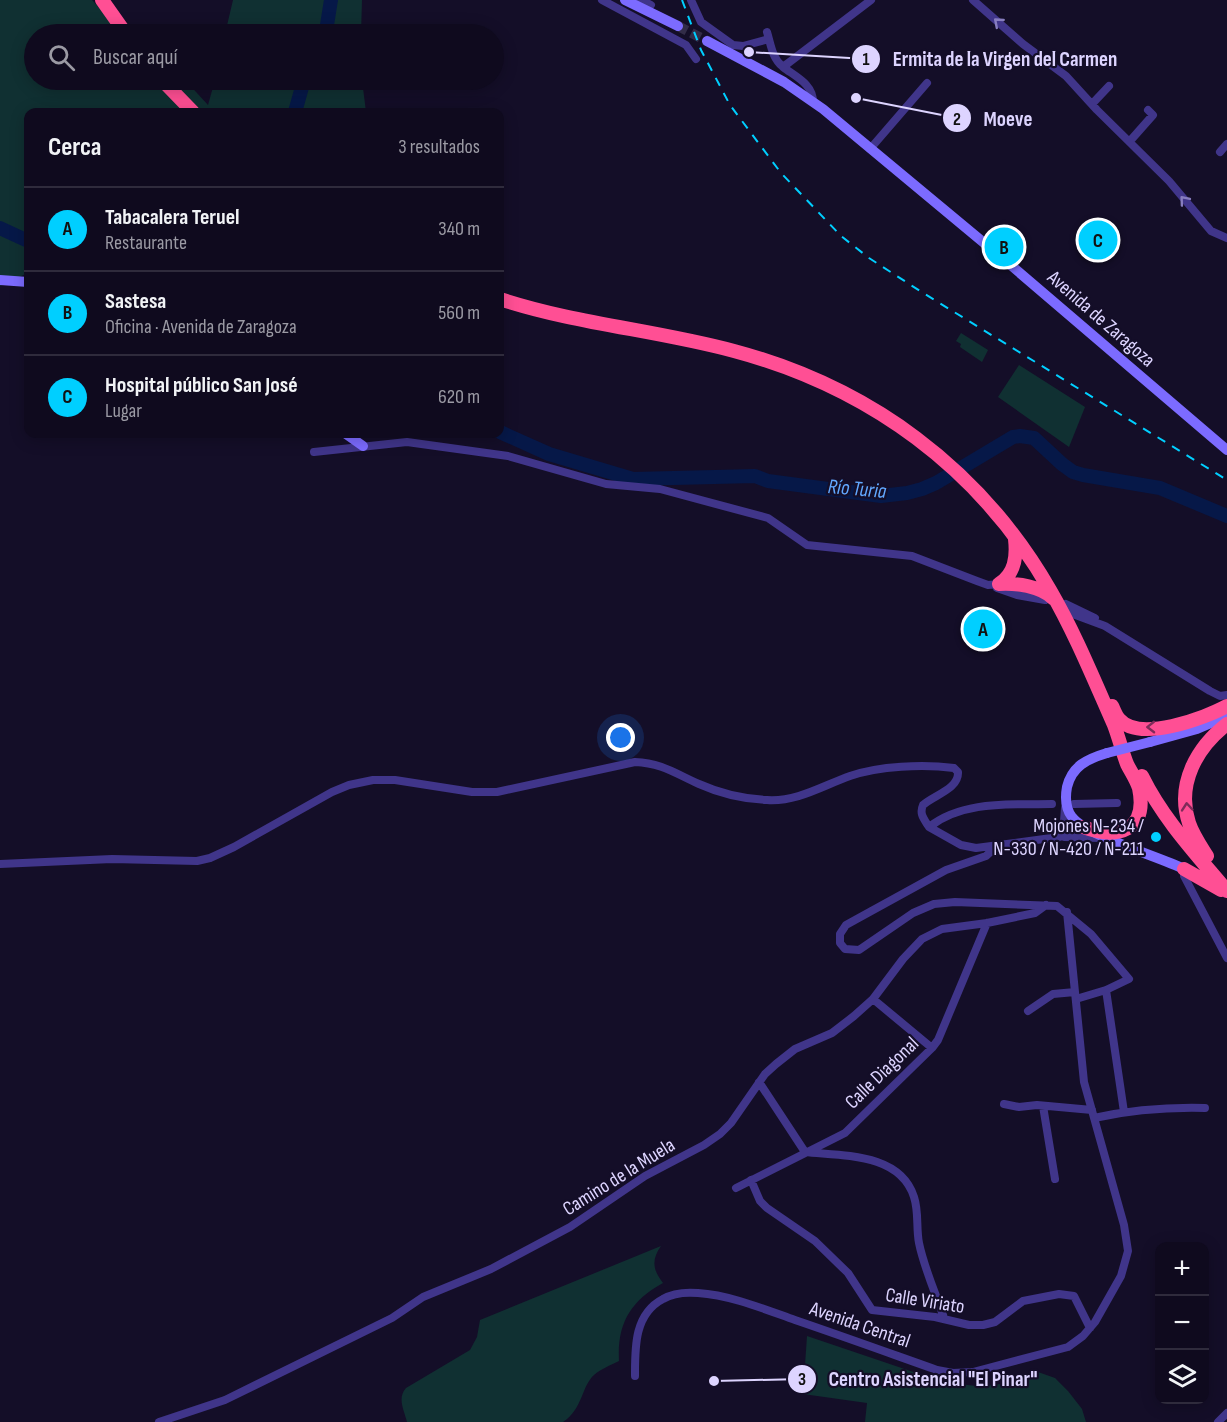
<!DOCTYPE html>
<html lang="es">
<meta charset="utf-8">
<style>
:root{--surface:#0f0a1e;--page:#1d182b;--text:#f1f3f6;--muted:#9b9aa4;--line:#2f2b3c;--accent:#00cfff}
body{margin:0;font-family:"Sofia Sans Condensed",sans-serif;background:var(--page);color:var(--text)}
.controls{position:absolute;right:18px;bottom:18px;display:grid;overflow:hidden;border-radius:12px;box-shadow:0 3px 15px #0003}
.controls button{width:54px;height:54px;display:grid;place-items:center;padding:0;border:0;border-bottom:2px solid var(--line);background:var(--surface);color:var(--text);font:30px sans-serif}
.you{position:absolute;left:621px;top:738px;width:21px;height:21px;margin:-15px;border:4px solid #fff;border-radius:50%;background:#1a73e8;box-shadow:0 0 0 9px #1a73e833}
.badge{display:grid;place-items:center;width:39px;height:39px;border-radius:50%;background:var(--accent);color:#111;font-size:20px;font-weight:700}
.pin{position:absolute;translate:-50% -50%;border:3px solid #fff;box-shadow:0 2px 6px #0006}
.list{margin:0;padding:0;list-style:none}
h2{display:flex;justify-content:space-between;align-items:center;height:78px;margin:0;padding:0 24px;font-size:26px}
h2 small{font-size:20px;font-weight:400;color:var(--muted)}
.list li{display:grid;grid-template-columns:39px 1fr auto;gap:18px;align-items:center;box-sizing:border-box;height:84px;padding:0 24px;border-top:2px solid var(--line)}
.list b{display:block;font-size:22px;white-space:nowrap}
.list p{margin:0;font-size:20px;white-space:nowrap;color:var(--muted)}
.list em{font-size:20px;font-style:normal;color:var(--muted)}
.icon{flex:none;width:33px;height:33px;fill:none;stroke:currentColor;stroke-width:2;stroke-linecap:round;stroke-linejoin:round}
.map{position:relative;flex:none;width:1227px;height:1422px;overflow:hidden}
.search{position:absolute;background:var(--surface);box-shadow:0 3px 15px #0003;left:24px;top:24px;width:480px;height:66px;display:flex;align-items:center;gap:15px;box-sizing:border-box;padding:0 21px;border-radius:33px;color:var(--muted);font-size:22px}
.panel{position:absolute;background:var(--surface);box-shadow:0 3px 15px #0003;left:24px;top:108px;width:480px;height:330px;border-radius:12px}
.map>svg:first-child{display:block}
.green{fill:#103032}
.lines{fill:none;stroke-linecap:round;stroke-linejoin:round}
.river{stroke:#061848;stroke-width:14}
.secondary-tunnel{stroke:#322c48;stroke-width:10;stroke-dasharray:10 5;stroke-linecap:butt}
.street{stroke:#40358a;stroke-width:8}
.secondary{stroke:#7c6bff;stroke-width:10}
.highway{stroke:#ff4f94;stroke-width:14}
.rail{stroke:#00cfff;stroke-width:2;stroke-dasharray:9 8;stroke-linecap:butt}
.secondary-bridge{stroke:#7c6bff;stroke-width:10}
.oneway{stroke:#877dbf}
.oneway2{stroke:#7e2b59}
.poi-dot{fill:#00cfff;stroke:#140e28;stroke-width:2}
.labels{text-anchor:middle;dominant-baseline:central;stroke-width:4.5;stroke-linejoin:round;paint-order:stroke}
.street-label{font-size:20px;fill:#ddd4ff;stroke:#140e28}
.poi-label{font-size:20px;fill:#ddd4ff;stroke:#140e28;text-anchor:end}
.water-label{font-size:21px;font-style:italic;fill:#62a8ff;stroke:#140e28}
.leader{fill:none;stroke:#ddd4ff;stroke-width:2}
.callout-dot{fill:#ddd4ff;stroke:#140e28;stroke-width:2}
.mark-label{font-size:18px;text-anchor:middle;font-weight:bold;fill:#111}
.callout-label{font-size:21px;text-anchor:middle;font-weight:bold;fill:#ddd4ff;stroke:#140e28;stroke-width:4.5;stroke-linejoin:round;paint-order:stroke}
</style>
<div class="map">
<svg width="1227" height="1422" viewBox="0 0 1227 1422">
<rect width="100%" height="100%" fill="#140e28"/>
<!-- green -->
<path class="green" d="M0,0H92L123,34H34V80H185L208,105L215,80H362L366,112H28V273L0,286Z
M233,0H362L361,34H225Z
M961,333L988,350L982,362L960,347L961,344L956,341Z
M1019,365L1085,407L1069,447L998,397Z
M661,1246C651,1260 653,1270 663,1283C630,1301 617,1324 619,1361C611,1365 601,1369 594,1375C581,1387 583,1409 563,1422H407C404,1410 397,1398 406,1388L470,1350L477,1337L480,1320Z
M807,1336L943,1382L976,1386L1002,1384L1038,1372L1055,1378L1068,1391L1082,1409L1086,1422H865L867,1403L803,1394Z"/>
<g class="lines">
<!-- river -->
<path class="river" d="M323,34L327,25L331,0
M295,112L304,80
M0,228L28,241
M500,432L549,454L633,479L755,476L768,481L881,496L907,493L922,489L936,483L1013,437L1020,436L1034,438L1062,464L1073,472L1083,475L1160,488L1227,516"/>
<!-- secondary-tunnel -->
<path class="secondary-tunnel" d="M678,26L707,41"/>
<!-- street -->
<path class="street" d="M602,0L686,45L696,59
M641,0L651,5
M691,0L701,22L733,45L743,46L769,39
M973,0L1023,44L1066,76L1097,110L1169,181L1211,231L1227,238
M767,32C771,45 772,58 783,67
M813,102C813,84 796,77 783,67L871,0
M1092,104L1109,86
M1130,141L1153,115L1148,110
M870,149L927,83
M1220,152L1227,144
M314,452L407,442L508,456L606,484L660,489L768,518L807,545L912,556L977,581L988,585L999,584
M997,588L1017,595L1045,600
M1066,604L1095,618
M1062,610L1105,626L1210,691L1220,696L1227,695
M1052,804C1011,805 963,800 929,827L961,845L976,848L1059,837L1071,832L1077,823
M1074,804L1117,803
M1057,833L1064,821L1065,808
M1064,837L1100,838
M997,846L986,856L946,870L855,920L846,925L840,934V943L845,949L859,950L913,913L934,904L955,902L1057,906L1091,934L1129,979L1106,990L1076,999
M0,864L112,859L197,861L210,858L234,847L332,792L349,785L373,780H395L472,792H497L635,762C662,763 676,774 699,784C719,793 745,799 767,800C797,802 822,786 850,776C879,766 923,764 954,768L958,772C959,789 934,795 923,805C919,814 924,819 929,827
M1184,869V876L1227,958
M1106,990L1124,1112
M873,999L932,1048
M1028,1011L1053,994L1075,992
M759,1082L805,1152C843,1156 900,1153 914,1197C919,1212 916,1228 919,1243C924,1268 936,1294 944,1318
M1004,1104L1019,1107L1037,1105L1092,1110
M1043,1106L1055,1179
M1094,1118C1131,1110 1166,1107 1205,1108
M751,1180L760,1201L767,1208L815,1241L848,1273L872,1310L935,1317L969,1325H983L995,1322L1023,1301L1059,1294L1074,1296L1090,1328
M736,1188L845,1133L932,1048L938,1040L987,923
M635,1376C635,1348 634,1314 663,1299C673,1293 686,1292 698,1293C730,1295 764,1309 795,1320C842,1336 889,1353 937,1370L953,1373L973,1372L1068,1347L1083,1336L1095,1322L1121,1276L1128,1251L1124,1225L1084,1082L1067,912
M159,1422L225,1400L392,1318L423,1297L491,1269L570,1227L645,1176L704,1145L720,1134L731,1123L765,1074L776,1064L795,1049L832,1033L854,1016L873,999L903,959L922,939L942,929L987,923L1035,913L1046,905
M1218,1422L1227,1413"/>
<!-- secondary -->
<path class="secondary" d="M625,0L678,26
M707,41L784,82L823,109L1013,267L1227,450
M0,280L28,282
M346,434L363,446
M1150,742L1197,729L1227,716
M1107,753C1087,759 1072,766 1067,787C1065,798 1065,808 1072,817C1085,835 1160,857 1184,869"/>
<!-- highway -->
<path class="highway" d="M102,0L126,34
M162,80L193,112
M500,299C576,324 656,330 734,351C869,387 980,468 1050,590C1075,633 1094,680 1114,725C1119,738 1122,751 1127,764C1131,772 1136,779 1139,788C1148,831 1118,840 1083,827
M999,584C1017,583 1041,586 1054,599
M999,584C1015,574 1017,557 1015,539
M1112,706C1114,710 1116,716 1119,719C1139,743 1205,718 1227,706
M1142,776C1163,819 1197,855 1227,891
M1207,856C1200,845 1193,835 1189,823C1176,784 1197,747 1227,724
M1184,869L1221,890"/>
<!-- rail -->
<path class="rail" d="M682,0L701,50L730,105L781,173L841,236L869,258L920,291L1227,480"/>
<!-- secondary-bridge -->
<path class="secondary-bridge" d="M1107,753L1150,742"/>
</g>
<!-- one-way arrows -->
<defs><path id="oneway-chevron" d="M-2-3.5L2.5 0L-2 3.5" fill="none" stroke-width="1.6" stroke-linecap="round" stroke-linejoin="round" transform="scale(1.5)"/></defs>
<g class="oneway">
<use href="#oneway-chevron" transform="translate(998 22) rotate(-139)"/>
<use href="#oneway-chevron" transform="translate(1184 200) rotate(-130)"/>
</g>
<g class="oneway2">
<use href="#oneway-chevron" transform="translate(1151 727) rotate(179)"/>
<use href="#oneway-chevron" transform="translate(1187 807) rotate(-95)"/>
</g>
<!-- markers -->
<circle class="poi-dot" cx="1156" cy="837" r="6"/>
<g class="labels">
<!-- street labels -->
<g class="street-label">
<text transform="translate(1101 319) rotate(41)">Avenida de Zaragoza</text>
<text transform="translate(882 1073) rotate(-44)">Calle Diagonal</text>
<text transform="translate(619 1177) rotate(-32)">Camino de la Muela</text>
<text transform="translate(925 1301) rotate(9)">Calle Viriato</text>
<text transform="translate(860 1325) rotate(19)">Avenida Central</text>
</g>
<!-- poi labels -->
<g class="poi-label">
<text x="1144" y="826">Mojones N-234 /<tspan x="1144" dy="23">N-330 / N-420 / N-211</tspan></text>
</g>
<!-- water labels -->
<g class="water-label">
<text transform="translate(857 489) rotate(5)">Río Turia</text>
</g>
</g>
<!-- callouts -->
<path class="leader" d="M749 52L866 59M856 98L957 118M714 1381L802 1379"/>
<g class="callout-dot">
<circle cx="749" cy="52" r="6"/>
<circle cx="856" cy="98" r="6"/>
<circle cx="714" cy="1381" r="6"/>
<circle cx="866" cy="59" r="15"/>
<circle cx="957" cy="118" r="15"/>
<circle cx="802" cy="1379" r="15"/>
</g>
<g class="mark-label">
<text x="866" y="65">1</text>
<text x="957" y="125">2</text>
<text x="802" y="1385">3</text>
</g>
<g class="callout-label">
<text x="1005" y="66">Ermita de la Virgen del Carmen</text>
<text x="1008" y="126">Moeve</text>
<text x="933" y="1386">Centro Asistencial "El Pinar"</text>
</g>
</svg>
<div class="controls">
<button>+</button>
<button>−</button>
<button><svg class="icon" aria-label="layers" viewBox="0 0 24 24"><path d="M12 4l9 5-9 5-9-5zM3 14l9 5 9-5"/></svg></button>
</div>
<div class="you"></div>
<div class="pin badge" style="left:983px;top:629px">A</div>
<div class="pin badge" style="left:1004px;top:247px">B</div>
<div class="pin badge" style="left:1098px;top:240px">C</div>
<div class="search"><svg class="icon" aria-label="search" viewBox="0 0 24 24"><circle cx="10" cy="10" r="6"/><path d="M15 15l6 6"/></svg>Buscar aquí</div>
<section class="panel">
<h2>Cerca<small>3 resultados</small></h2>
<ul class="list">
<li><span class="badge">A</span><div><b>Tabacalera Teruel</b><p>Restaurante</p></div><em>340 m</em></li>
<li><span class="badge">B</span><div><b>Sastesa</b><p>Oficina · Avenida de Zaragoza</p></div><em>560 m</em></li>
<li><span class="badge">C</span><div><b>Hospital público San José</b><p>Lugar</p></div><em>620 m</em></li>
</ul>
</section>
</div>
